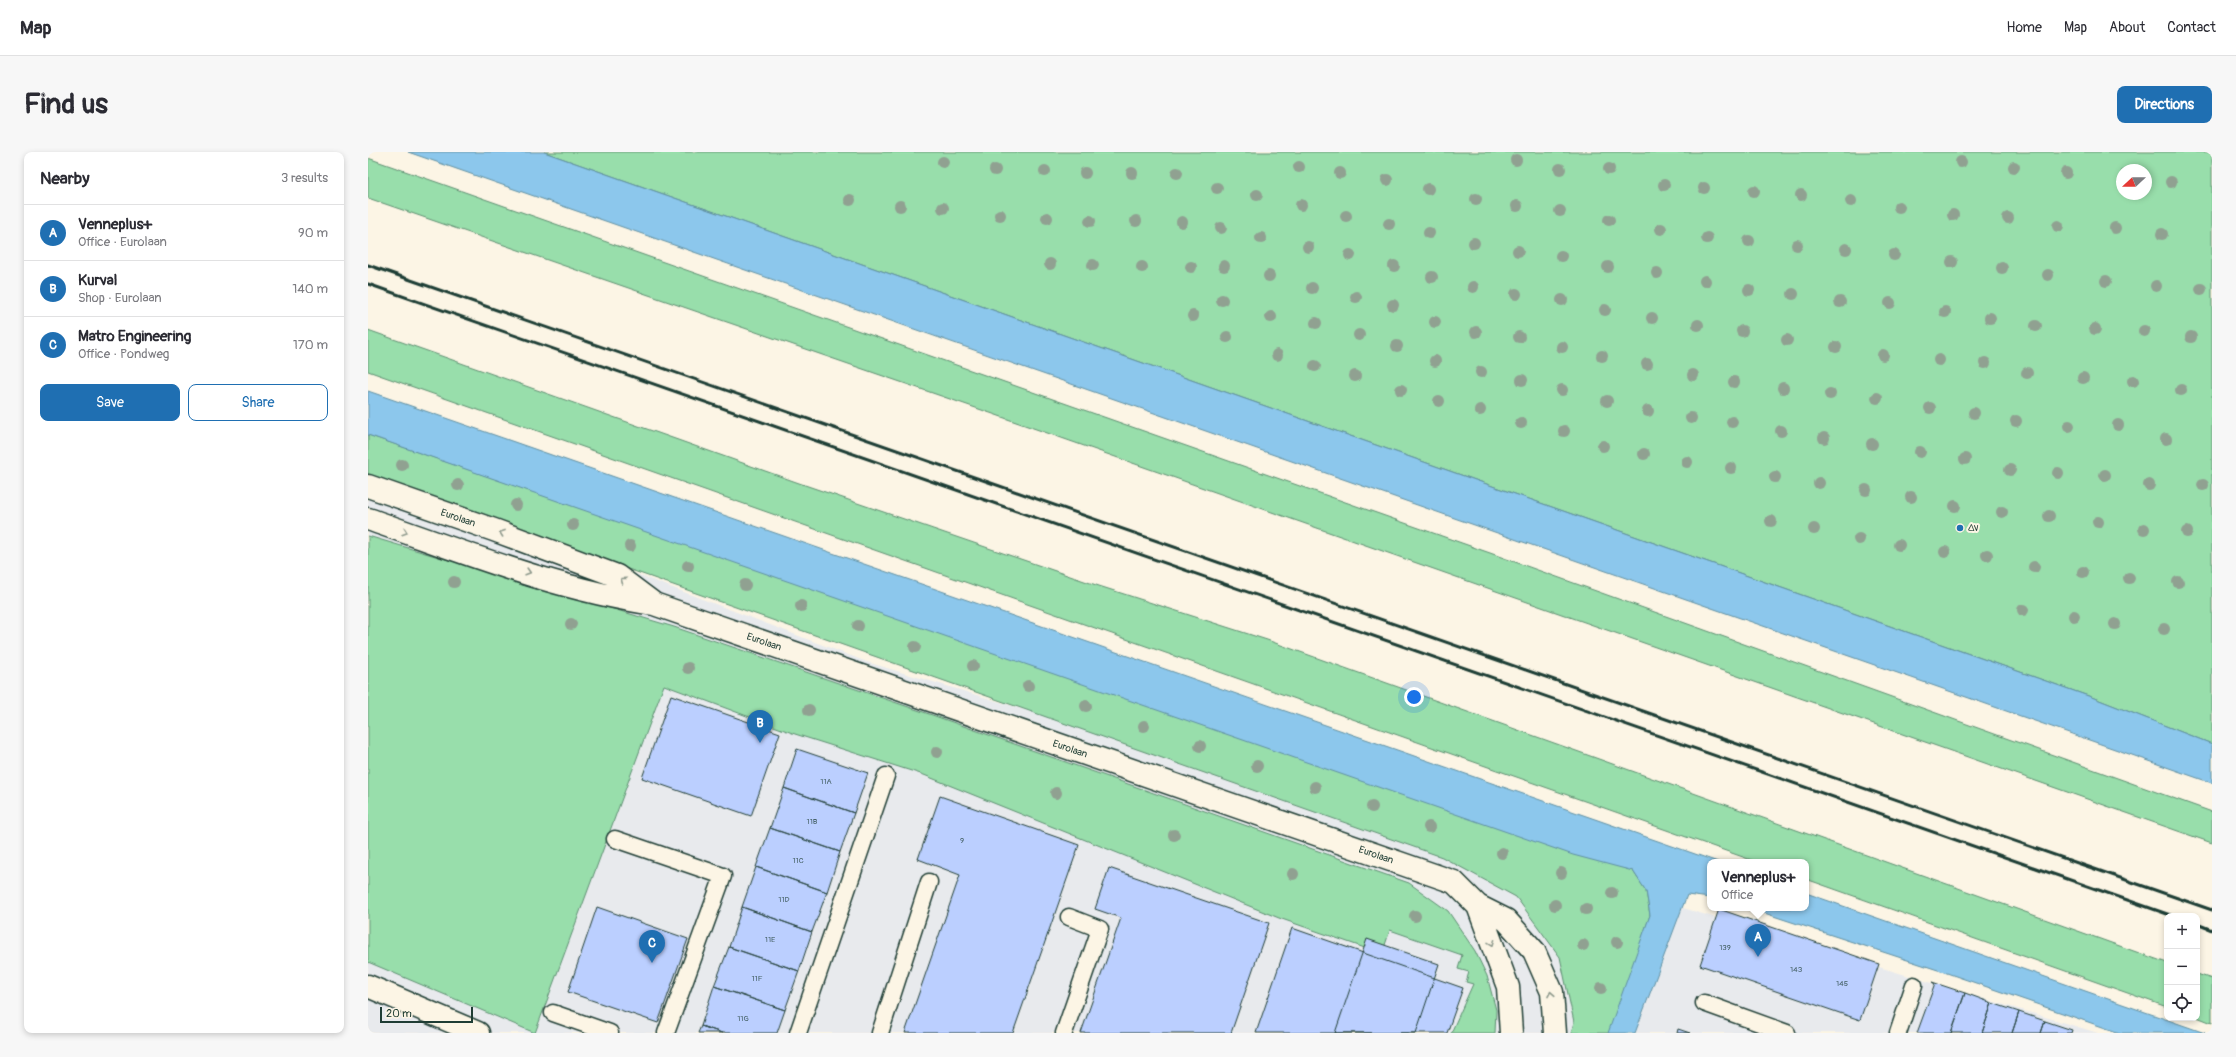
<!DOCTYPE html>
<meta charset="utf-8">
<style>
:root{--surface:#fff;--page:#f7f7f7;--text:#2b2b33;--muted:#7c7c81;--line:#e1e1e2;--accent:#1f6fb2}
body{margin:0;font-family:Pangolin,sans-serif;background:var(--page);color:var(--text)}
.controls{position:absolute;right:12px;bottom:12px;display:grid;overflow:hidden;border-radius:8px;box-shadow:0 2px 6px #0003}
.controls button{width:36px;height:36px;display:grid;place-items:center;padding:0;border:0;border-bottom:1px solid var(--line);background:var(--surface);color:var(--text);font:20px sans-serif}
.compass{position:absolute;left:1748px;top:12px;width:36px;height:36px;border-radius:50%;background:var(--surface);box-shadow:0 2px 6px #0003;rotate:248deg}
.scale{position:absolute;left:12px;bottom:10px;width:93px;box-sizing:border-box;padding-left:4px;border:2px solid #1f3d34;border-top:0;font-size:11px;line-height:14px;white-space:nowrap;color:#1f3d34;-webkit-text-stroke:3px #fcf5e5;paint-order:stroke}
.you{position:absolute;left:1046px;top:545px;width:14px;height:14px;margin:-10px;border:3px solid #fff;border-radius:50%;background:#1a73e8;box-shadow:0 0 0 6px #1a73e833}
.badge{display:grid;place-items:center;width:26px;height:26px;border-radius:50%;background:var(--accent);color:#fff;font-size:13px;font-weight:700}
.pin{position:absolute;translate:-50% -33px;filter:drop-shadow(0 1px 2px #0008)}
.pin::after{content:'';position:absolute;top:21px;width:14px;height:12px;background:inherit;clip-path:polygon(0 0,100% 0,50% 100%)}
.popup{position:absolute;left:1339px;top:707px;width:102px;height:52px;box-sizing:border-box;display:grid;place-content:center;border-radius:8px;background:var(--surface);filter:drop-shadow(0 1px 3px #0005);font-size:13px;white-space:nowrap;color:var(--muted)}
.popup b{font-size:15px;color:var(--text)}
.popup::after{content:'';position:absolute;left:50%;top:100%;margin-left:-8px;border:8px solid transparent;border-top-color:var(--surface)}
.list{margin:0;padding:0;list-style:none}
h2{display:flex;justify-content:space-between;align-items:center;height:52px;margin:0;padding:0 16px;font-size:17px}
h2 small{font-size:13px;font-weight:400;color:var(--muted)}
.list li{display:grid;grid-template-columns:26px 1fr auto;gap:12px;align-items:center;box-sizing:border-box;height:56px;padding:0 16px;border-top:1px solid var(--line)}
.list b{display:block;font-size:15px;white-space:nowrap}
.list p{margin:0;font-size:13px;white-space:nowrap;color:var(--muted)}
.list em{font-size:13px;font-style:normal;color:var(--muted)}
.actions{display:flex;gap:8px;padding:12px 16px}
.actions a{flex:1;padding:9px 0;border:1px solid var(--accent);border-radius:8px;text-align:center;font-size:14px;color:var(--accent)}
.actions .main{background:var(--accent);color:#fff}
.icon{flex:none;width:22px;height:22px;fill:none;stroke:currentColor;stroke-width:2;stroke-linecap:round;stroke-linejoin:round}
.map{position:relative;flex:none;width:1844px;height:881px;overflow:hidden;border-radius:8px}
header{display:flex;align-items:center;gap:24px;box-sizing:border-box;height:56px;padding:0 20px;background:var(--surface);border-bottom:1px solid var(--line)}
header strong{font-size:19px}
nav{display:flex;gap:22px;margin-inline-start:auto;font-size:14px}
.intro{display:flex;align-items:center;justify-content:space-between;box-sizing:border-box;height:96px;padding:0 24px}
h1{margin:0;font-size:28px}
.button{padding:10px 18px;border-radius:8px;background:var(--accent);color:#fff;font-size:14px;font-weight:700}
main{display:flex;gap:24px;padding:0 24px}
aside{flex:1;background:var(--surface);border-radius:8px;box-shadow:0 2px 6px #0003}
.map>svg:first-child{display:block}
.built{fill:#e8eaed}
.green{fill:#98deab;stroke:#5c8e70;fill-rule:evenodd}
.water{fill:#8cc7ec;stroke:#6090a2}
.building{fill:#bbcfff;stroke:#1f3d34}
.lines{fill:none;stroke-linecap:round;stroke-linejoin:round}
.lane-casing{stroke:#1f3d34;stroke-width:19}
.street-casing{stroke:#1f3d34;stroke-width:25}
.secondary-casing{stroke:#1f3d34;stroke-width:25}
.lane{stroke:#fcf5e5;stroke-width:16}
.street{stroke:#fcf5e5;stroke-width:22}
.secondary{stroke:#fcf5e5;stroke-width:22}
.rail{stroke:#1f3d34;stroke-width:3}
.tree{fill:#90a191}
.oneway{stroke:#8e998c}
.poi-dot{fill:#1f6fb2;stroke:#fcf5e5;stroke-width:1.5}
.labels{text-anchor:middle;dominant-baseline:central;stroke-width:4;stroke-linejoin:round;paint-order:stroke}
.number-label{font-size:8px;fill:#466267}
.street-label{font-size:10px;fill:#1f3d34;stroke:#fcf5e5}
.poi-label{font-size:10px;fill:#1f3d34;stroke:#fcf5e5;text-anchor:start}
</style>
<header>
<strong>Map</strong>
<nav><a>Home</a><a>Map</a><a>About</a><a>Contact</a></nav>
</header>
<div class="intro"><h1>Find us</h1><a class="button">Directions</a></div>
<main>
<aside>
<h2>Nearby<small>3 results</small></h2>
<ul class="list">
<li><span class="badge">A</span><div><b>Venneplus+</b><p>Office · Eurolaan</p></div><em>90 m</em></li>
<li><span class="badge">B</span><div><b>Kurval</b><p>Shop · Eurolaan</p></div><em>140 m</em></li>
<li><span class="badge">C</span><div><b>Matro Engineering</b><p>Office · Pondweg</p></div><em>170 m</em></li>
</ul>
<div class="actions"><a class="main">Save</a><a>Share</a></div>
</aside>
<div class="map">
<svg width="1844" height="881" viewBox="0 0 1844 881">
<rect width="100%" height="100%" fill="#fcf5e5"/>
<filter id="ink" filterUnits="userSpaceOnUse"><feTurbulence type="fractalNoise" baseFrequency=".025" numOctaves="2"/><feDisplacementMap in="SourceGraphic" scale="8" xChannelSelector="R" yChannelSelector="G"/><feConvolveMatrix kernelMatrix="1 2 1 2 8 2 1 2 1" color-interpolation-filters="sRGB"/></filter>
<g filter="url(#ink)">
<!-- built -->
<path class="built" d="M0,326L250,415L499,510L1730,881H0Z"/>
<!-- green -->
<path class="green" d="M176,0H1844V592L1726,546ZM1754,18H1778V42H1754Z
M0,6L1122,401L1844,660V691L631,264L0,46Z
M0,178L431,331L731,434L899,488L1799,811V855L1438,727V710H1389L0,219Z
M0,283L1265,719L1278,739L1282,763L1242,881H1203L1206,870L1192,805L1148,745L1074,705L0,325Z
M0,384L306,475L567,564L1041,731L1080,759L1107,799L1119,824L1128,858L1127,881H1083L1105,832L1098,830L1101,820L1090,817L1094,803L1022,778L1014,802L911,766L556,623L427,582L296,533L167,881L0,810Z
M1829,822L1844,827V871L1829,865Z"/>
<!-- water -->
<path class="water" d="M40,0H176L1726,546L1844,592V631Z
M0,239L1350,710H1342V746L1319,743L1267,881H1240L1282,763L1278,739L1265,719L1205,703L0,283Z
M1438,741L1837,881H1752L1576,820L1381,756H1438Z"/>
<!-- building -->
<path class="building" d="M303,543L412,581L383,664L274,626Z
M429,597L500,621L486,661L416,636Z
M416,636L486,661L472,700L402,676Z
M572,644L711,693L645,881H537L592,723L550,707Z
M402,676L472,700L459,740L388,715Z
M388,715L459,740L444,780L374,755Z
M741,716L901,771L863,881H713L753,766L727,757Z
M229,755L320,787L290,871L200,840Z
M374,755L444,780L431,819L361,795Z
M1351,757L1511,812L1492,868L1332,813Z
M924,776L1095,836L1079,881H888Z
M999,787L1071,812L1048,881H967Z
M361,795L431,819L417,858L346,834Z
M1564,830L1597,841L1583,881H1549L1567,832Z
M346,834L417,858L409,881H354L333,874Z
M1597,841L1624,851L1614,881H1583Z
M1624,851L1651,860L1644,881H1614Z
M1651,860L1677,869L1673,881H1644Z
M1677,869L1704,878L1703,881H1673Z
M333,874L354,881H330Z
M1310,877L1322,881H1309Z"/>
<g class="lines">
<!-- lane casing -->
<g class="lane-casing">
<path id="lane" d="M247,687L355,724L298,881
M1336,851L1419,881
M185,861L242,881
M430,881L518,624
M512,881L561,730
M696,881L732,777L701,765
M1530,881L1546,833"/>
</g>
<!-- street casing -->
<g class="street-casing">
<path id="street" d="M0,834L110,881"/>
</g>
<!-- secondary casing -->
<g class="secondary-casing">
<path id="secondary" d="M0,334L126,378L249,424L285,451
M0,367C93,399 189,438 286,452L1086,730L1110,754L1138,768L1166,799L1184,840L1187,881
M1110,754L1140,835L1143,881"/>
</g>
<!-- lane -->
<use href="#lane" class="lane"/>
<!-- street -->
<use href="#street" class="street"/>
<!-- secondary -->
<use href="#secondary" class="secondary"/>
<!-- rail -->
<path class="rail" d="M0,113L1844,758
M0,132L1805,764
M1829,772L1844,778"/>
</g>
<!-- trees -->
<g class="tree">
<circle cx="1148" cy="8" r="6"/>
<circle cx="575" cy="10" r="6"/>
<circle cx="1593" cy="10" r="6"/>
<circle cx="931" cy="15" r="6"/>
<circle cx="1646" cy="15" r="6"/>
<circle cx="1192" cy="17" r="6"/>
<circle cx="1241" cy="17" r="6"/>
<circle cx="627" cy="18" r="6"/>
<circle cx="677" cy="19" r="6"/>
<circle cx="717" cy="21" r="6"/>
<circle cx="764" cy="21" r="6"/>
<circle cx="809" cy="21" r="6"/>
<circle cx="972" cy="21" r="6"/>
<circle cx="1698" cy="21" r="6"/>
<circle cx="1019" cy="28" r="6"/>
<circle cx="1803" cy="30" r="6"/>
<circle cx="1296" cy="33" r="6"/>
<circle cx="849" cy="36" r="6"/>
<circle cx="1336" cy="36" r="6"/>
<circle cx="1060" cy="37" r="6"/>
<circle cx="1386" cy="39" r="6"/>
<circle cx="889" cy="43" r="6"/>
<circle cx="1433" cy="43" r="6"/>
<circle cx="1108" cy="47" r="6"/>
<circle cx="482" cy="48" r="6"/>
<circle cx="1483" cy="49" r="6"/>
<circle cx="933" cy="53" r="6"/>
<circle cx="532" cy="54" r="6"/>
<circle cx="1149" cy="54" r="6"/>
<circle cx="1531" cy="55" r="6"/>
<circle cx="575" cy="56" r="6"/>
<circle cx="1192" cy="59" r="6"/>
<circle cx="632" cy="63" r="6"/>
<circle cx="1585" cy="63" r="6"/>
<circle cx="978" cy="64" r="6"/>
<circle cx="679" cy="66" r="6"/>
<circle cx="1640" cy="66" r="6"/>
<circle cx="1241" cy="68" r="6"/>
<circle cx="722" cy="69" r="6"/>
<circle cx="768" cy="69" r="6"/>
<circle cx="814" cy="70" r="6"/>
<circle cx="1021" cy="72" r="6"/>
<circle cx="1690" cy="74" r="6"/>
<circle cx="853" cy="76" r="6"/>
<circle cx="1747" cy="76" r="6"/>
<circle cx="1293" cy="77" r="6"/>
<circle cx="1061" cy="81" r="6"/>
<circle cx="1794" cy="82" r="6"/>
<circle cx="893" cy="86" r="6"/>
<circle cx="1339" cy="86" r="6"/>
<circle cx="1381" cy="89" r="6"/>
<circle cx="1106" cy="91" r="6"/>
<circle cx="1429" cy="93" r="6"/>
<circle cx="940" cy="95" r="6"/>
<circle cx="1478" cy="97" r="6"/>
<circle cx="1150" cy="99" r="6"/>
<circle cx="982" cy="103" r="6"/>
<circle cx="1526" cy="103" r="6"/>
<circle cx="1193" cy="104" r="6"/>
<circle cx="1584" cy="110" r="6"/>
<circle cx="682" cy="112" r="6"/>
<circle cx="725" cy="113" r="6"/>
<circle cx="856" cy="114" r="6"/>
<circle cx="1026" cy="114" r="6"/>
<circle cx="774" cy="115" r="6"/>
<circle cx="823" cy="115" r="6"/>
<circle cx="1240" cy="115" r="6"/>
<circle cx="1634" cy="116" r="6"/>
<circle cx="1289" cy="121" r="6"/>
<circle cx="1680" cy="123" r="6"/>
<circle cx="901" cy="124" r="6"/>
<circle cx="1064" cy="125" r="6"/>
<circle cx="1337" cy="129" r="6"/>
<circle cx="1738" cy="129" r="6"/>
<circle cx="1788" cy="134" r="6"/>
<circle cx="1105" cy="135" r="6"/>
<circle cx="944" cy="136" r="6"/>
<circle cx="1833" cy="137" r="6"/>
<circle cx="1381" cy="138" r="6"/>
<circle cx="1148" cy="142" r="6"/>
<circle cx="1425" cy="142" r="6"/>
<circle cx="988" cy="145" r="6"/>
<circle cx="854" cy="148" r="6"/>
<circle cx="1194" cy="148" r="6"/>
<circle cx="1472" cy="150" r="6"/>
<circle cx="1522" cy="151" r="6"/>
<circle cx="1025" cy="153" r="6"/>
<circle cx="1237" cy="158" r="6"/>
<circle cx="1577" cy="160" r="6"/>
<circle cx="825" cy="164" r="6"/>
<circle cx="903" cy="165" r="6"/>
<circle cx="1284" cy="166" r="6"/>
<circle cx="1622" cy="166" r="6"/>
<circle cx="1067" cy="170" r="6"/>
<circle cx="948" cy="171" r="6"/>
<circle cx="1330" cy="173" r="6"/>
<circle cx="1668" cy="174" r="6"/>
<circle cx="1727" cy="177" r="6"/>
<circle cx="1374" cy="179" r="6"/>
<circle cx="1776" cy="179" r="6"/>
<circle cx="1108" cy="180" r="6"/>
<circle cx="991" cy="183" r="6"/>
<circle cx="859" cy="185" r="6"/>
<circle cx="1151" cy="185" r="6"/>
<circle cx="1823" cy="185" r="6"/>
<circle cx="1419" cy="188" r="6"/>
<circle cx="1029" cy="194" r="6"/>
<circle cx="1194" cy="195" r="6"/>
<circle cx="1468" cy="195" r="6"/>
<circle cx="909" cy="203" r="6"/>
<circle cx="1515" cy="203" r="6"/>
<circle cx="1234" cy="204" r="6"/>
<circle cx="1571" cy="208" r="6"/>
<circle cx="1067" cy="209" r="6"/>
<circle cx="1617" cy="211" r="6"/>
<circle cx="1279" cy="212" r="6"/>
<circle cx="947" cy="214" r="6"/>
<circle cx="1113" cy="220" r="6"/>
<circle cx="1659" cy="221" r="6"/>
<circle cx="1325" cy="223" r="6"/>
<circle cx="987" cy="224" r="6"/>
<circle cx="1715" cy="226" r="6"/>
<circle cx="1154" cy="228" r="6"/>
<circle cx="1765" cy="229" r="6"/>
<circle cx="1366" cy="230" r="6"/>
<circle cx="1415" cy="236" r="6"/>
<circle cx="1033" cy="238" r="6"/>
<circle cx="1194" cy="238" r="6"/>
<circle cx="1813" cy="238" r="6"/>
<circle cx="1462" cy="242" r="6"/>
<circle cx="1509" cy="246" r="6"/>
<circle cx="1071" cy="249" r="6"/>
<circle cx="1239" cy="249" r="6"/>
<circle cx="1562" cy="256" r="6"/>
<circle cx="1112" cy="258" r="6"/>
<circle cx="1280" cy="259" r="6"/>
<circle cx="1606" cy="261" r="6"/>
<circle cx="1323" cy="266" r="6"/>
<circle cx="1648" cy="269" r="6"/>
<circle cx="1364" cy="270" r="6"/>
<circle cx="1153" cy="271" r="6"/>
<circle cx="1750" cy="273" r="6"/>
<circle cx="1701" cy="274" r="6"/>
<circle cx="1196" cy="279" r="6"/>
<circle cx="1413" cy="279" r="6"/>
<circle cx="1456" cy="286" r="6"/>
<circle cx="1798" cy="287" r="6"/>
<circle cx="1504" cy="292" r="6"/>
<circle cx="1235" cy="294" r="6"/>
<circle cx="1552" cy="300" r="6"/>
<circle cx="1276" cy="302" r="6"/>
<circle cx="1597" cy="307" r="6"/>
<circle cx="1319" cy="310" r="6"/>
<circle cx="34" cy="313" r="6"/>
<circle cx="1363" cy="316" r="6"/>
<circle cx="1642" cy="318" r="6"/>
<circle cx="1690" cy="321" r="6"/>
<circle cx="1737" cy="323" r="6"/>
<circle cx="1407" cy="325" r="6"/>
<circle cx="1451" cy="331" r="6"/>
<circle cx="90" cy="333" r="6"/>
<circle cx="1781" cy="333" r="6"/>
<circle cx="1835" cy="333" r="6"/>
<circle cx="1498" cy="338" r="6"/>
<circle cx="1543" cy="345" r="6"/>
<circle cx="148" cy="353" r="6"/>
<circle cx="1587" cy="354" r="6"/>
<circle cx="1634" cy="360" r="6"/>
<circle cx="1681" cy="364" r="6"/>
<circle cx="1403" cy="369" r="6"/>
<circle cx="1730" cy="370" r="6"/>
<circle cx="205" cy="373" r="6"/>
<circle cx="1446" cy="377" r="6"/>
<circle cx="1776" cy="377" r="6"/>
<circle cx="1819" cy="380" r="6"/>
<circle cx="1491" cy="387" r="6"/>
<circle cx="1531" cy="393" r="6"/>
<circle cx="262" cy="394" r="6"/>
<circle cx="1577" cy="400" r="6"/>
<circle cx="1619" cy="403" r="6"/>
<circle cx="320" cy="414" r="6"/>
<circle cx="1666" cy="415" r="6"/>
<circle cx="1715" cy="420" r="6"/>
<circle cx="1761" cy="426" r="6"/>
<circle cx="86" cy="430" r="6"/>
<circle cx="1810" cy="430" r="6"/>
<circle cx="377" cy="433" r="6"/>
<circle cx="433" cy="454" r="6"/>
<circle cx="1655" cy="458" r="6"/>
<circle cx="1706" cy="464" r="6"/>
<circle cx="203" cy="472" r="6"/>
<circle cx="1747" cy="472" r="6"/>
<circle cx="490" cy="474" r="6"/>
<circle cx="1796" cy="477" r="6"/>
<circle cx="547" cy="495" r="6"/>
<circle cx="605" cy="514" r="6"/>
<circle cx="320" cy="516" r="6"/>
<circle cx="660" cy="534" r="6"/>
<circle cx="718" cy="554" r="6"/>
<circle cx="441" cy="558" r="6"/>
<circle cx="776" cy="574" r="6"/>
<circle cx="832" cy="594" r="6"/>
<circle cx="569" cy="600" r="6"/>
<circle cx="889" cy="614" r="6"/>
<circle cx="947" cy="635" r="6"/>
<circle cx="688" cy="641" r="6"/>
<circle cx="1004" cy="655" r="6"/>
<circle cx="1061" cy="675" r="6"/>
<circle cx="806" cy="683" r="6"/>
<circle cx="1134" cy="701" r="6"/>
<circle cx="1193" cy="721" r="6"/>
<circle cx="925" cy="722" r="6"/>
<circle cx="1244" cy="741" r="6"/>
<circle cx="1187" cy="753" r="6"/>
<circle cx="1218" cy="757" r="6"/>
<circle cx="1047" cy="764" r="6"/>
<circle cx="1249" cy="790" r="6"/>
<circle cx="1215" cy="793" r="6"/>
<circle cx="1233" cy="836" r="6"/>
</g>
<!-- one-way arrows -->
<defs><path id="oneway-chevron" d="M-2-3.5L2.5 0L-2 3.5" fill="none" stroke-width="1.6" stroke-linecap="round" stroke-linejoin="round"/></defs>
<g class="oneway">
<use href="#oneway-chevron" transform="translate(37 380) rotate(19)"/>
<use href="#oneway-chevron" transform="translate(134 381) rotate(-160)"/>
<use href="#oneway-chevron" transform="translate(160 420) rotate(17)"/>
<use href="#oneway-chevron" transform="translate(255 428) rotate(-143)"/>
<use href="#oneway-chevron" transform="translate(1124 791) rotate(69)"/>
<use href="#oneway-chevron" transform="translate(1183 842) rotate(-101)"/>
</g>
</g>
<!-- markers -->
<circle class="poi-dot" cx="1592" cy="376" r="4"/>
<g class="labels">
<!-- number labels -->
<g class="number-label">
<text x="458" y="629">11A</text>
<text x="444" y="669">11B</text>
<text x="594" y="688">9</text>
<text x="430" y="708">11C</text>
<text x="416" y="747">11D</text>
<text x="402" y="787">11E</text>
<text x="1357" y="795">139</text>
<text x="1428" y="817">143</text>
<text x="389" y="826">11F</text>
<text x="1474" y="831">145</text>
<text x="375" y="866">11G</text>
</g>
<!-- street labels -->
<g class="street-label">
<text transform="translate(90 366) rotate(19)">Eurolaan</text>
<text transform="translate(396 490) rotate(19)">Eurolaan</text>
<text transform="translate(702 597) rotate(19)">Eurolaan</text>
<text transform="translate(1008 703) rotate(19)">Eurolaan</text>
</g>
<!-- poi labels -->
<g class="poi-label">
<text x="1600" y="376">∆v</text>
</g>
</g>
</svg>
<div class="controls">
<button>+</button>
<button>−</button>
<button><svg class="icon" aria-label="locate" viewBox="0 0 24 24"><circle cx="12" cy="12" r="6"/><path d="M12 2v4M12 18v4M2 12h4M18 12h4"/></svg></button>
</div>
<svg class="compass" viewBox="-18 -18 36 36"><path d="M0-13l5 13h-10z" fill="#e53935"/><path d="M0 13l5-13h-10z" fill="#7c7c81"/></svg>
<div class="scale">20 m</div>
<div class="you"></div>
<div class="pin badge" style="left:1390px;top:805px">A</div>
<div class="popup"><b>Venneplus+</b>Office</div>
<div class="pin badge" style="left:392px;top:591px">B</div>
<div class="pin badge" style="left:284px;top:811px">C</div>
</div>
</main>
